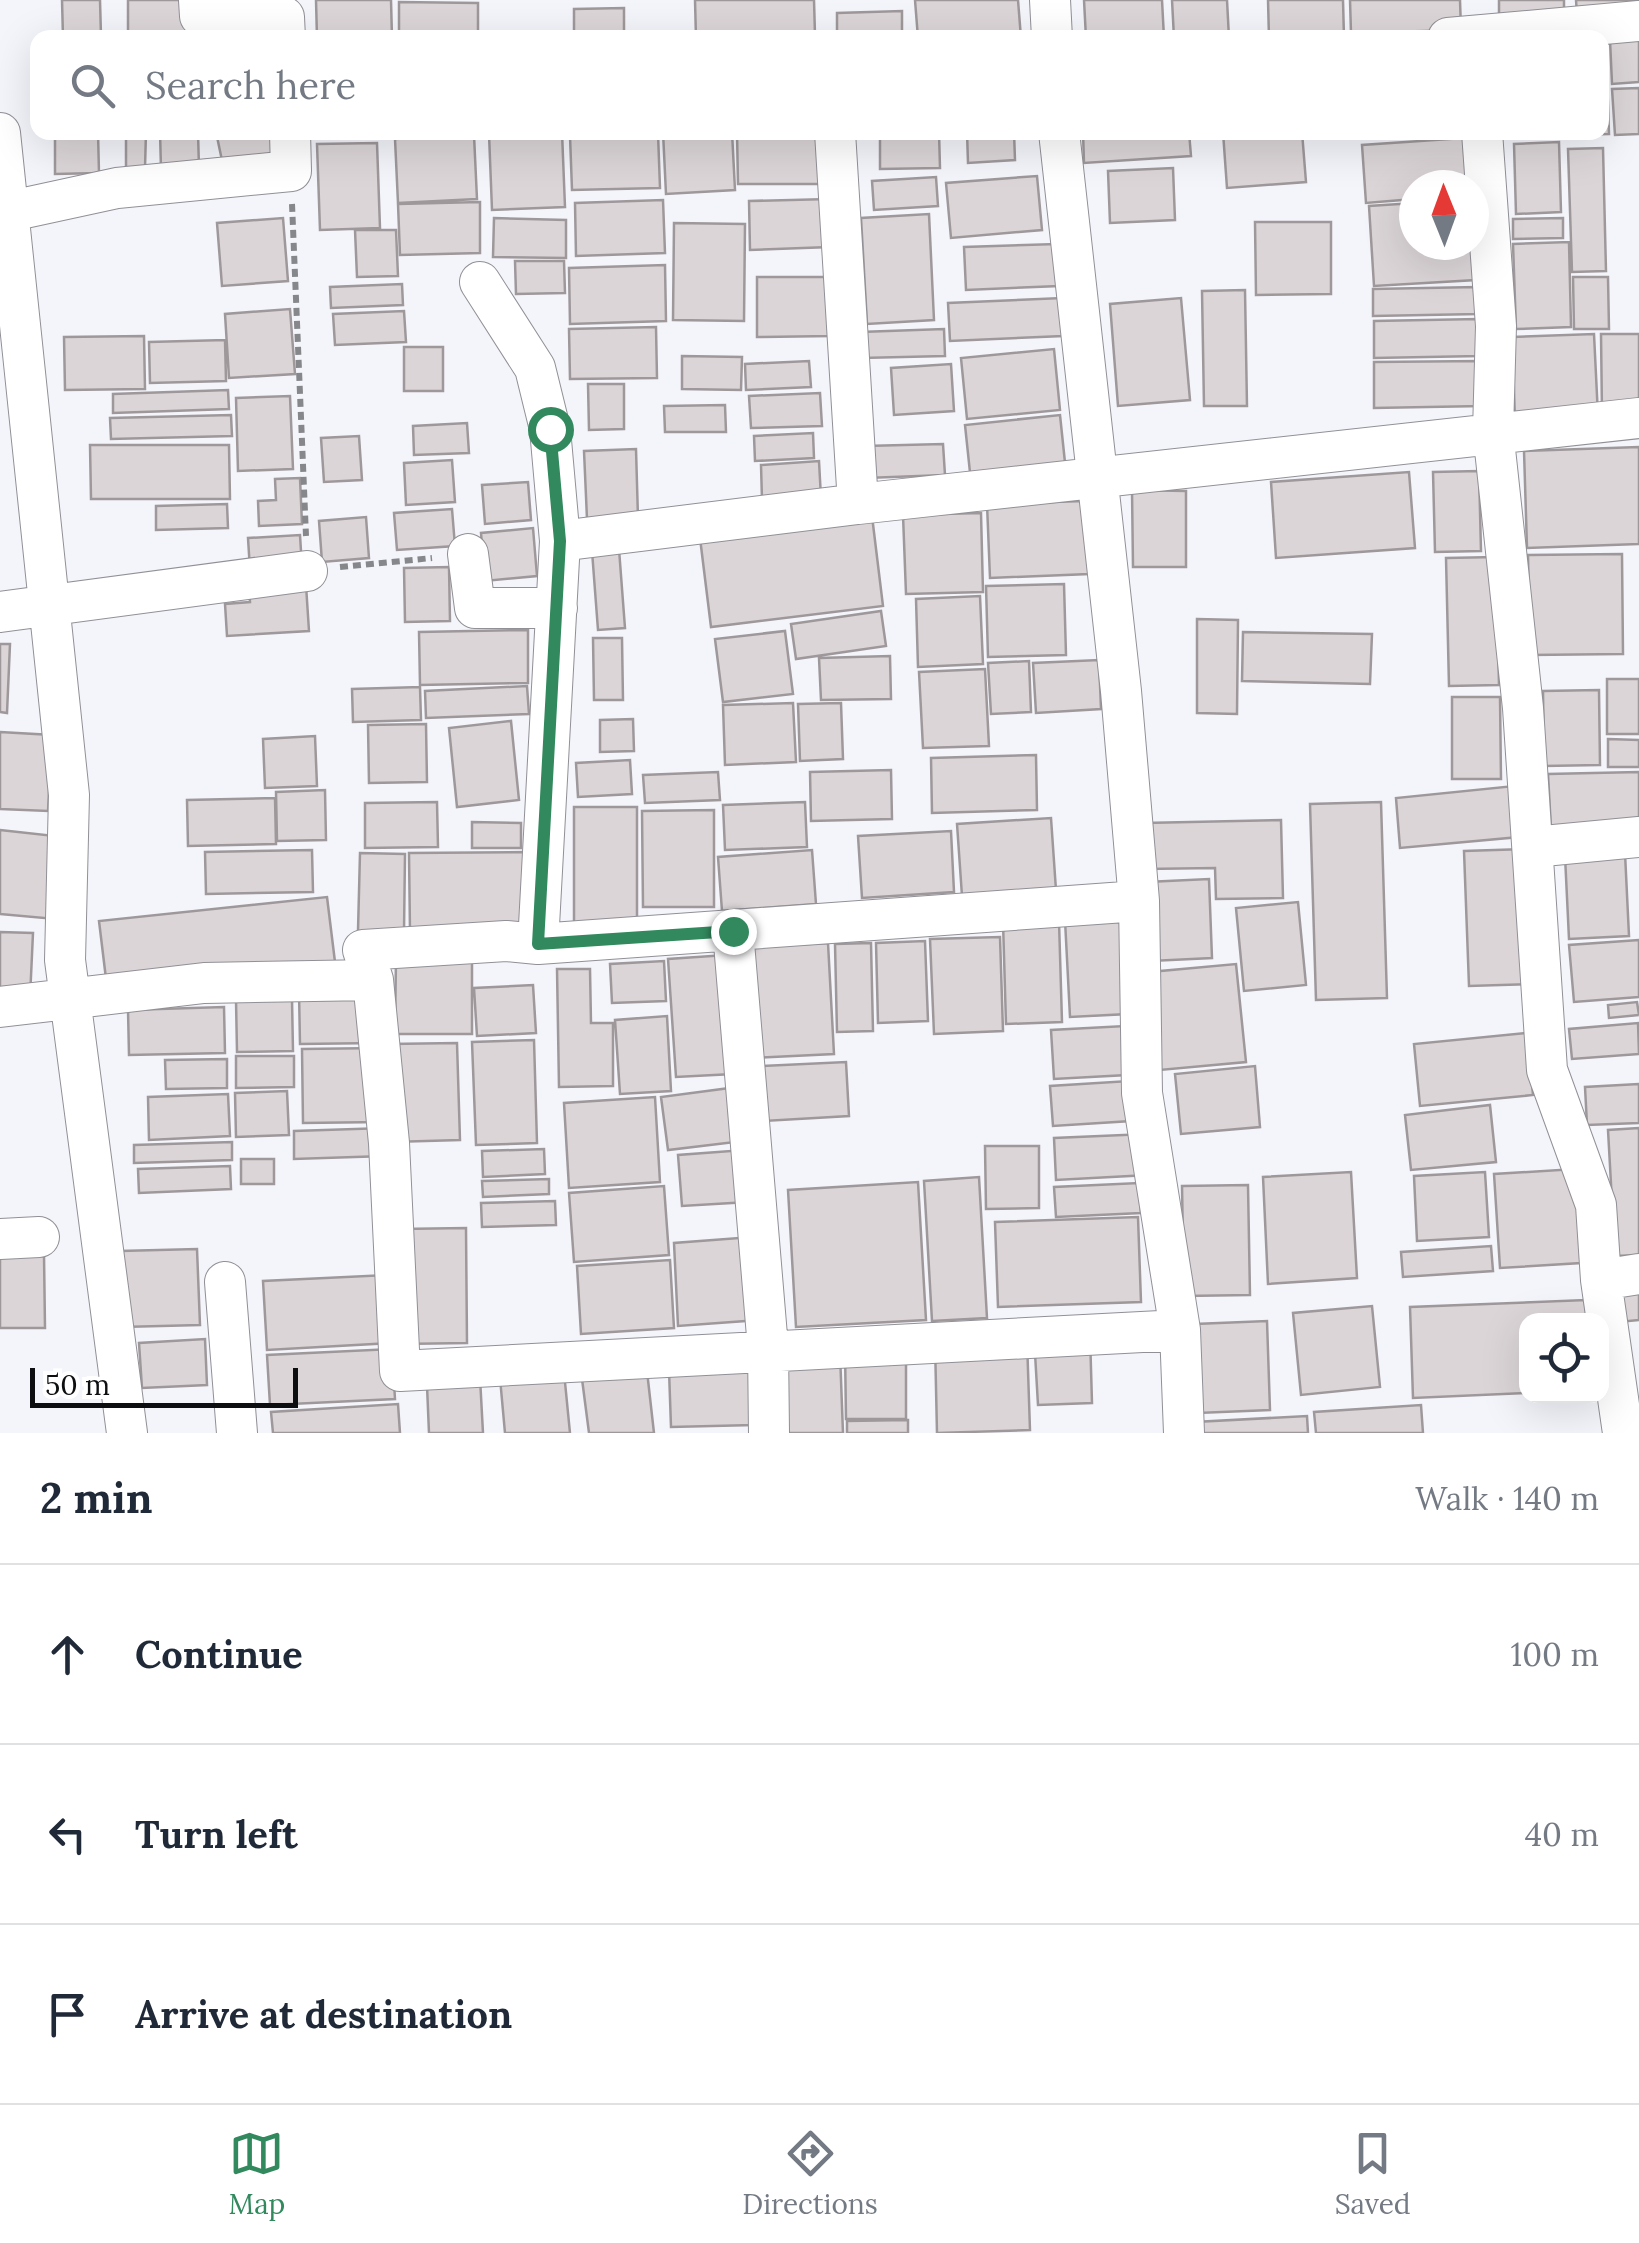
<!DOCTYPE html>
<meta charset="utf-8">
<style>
:root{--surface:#fff;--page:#f6f6f7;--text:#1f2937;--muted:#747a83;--line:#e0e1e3;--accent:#31895d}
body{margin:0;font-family:Lora,serif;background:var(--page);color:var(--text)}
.controls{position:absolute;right:30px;bottom:30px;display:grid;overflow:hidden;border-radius:20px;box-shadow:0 10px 40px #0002}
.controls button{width:90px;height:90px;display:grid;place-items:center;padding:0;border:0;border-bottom:2px solid var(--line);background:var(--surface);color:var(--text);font:50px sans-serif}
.compass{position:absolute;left:1399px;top:170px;width:90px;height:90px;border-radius:50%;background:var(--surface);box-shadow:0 10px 40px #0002;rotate:359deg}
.scale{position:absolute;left:30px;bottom:25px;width:268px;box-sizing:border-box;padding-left:10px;border:5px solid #0d0e10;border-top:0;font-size:28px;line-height:35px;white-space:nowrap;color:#0d0e10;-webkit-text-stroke:8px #fff;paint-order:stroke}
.stop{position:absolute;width:30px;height:30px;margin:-22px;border:8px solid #31895d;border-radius:50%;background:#fff}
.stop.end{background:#31895d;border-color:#fff;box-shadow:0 2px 10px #0008}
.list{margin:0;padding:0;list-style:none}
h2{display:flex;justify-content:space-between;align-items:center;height:130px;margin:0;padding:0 40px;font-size:42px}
h2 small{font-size:32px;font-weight:400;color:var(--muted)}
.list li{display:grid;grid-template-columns:65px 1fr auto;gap:30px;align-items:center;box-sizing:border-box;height:180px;padding:0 40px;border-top:2px solid var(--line)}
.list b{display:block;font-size:38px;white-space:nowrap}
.list em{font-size:32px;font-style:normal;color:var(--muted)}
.icon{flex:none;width:55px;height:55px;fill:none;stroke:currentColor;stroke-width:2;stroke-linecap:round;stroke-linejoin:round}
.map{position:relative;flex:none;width:1639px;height:1433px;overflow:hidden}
.search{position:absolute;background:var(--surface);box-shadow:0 10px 40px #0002;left:30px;right:30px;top:30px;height:110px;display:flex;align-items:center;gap:25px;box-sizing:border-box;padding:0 35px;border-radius:20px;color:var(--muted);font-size:38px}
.sheet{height:670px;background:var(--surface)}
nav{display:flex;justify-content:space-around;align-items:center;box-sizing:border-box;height:140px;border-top:2px solid var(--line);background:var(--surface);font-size:28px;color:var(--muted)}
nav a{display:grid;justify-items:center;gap:5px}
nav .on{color:var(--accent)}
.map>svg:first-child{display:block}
.building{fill:#dbd5d7;stroke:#9e989b;stroke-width:2.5}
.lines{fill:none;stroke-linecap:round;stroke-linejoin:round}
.street-casing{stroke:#909096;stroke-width:42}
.path{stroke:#86878b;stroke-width:6;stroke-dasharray:8 5;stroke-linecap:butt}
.street{stroke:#fff;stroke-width:40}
.route{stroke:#31895d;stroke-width:12}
</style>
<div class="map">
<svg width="1639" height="1433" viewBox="0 0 1639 1433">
<rect width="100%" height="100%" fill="#f4f5fb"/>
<!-- building -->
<path class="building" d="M62,0H100L101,36L63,37Z
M128,0H190V33L128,34Z
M316,0H391L392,38H317Z
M695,0H814L815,35L696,38Z
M915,0H1018L1021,38H918Z
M1084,0H1162L1164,38H1086Z
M1172,0H1227L1229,38H1174Z
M1268,0H1343L1344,38H1269Z
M1350,0H1460L1461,30L1351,33Z
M1499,0H1564V13L1499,16Z
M1576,0H1639V12L1577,14Z
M399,2L478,3V38H399Z
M624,8V38H574V9Z
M902,11V38H837V13Z
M1639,38V82L1612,84L1610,40Z
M1602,44H1606L1609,134L1527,136L1526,132H1602Z
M1639,88V134L1615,135L1612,89Z
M55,132H98L99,173L55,174Z
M126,132H146L145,168H126Z
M160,132H198L199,168L161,169Z
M216,132H274L281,153L224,170Z
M562,132L565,207L492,210L489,134Z
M663,132H732L735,190L666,194Z
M737,132H827V184H738Z
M880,132H939L940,168L880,169Z
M967,132H1014L1015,160L968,163Z
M1083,132H1189L1191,156L1084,163Z
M1223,132H1302L1306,182L1227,188Z
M658,133L660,188L572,190L570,136Z
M474,135L477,199L398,203L395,139Z
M1464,138L1467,185H1414V199L1366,203L1362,145Z
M1559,142L1561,212L1516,214L1514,144Z
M377,143L380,228L320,230L317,144Z
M1603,148L1606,271L1572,272L1568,149Z
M1173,168L1175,220L1110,223L1108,171Z
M1037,176L1042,230L951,238L946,183Z
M936,177L938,206L874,210L872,181Z
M829,199L830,247L750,250L749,201Z
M663,200L665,253L576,256L575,203Z
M480,202V253L400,255L398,204Z
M1414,203V245H1474L1476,280L1374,286L1369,206Z
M929,214L934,320L867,324L861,218Z
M283,218L288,281L222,286L217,223Z
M494,218L566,220V258L493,257Z
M1563,218V238L1513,239V219Z
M1255,222H1331V294L1256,295Z
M674,223L745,224L744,321L673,320Z
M355,230H396L398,276L357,277Z
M1569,242L1571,327L1516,329L1513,244Z
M1057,244L1059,286L966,290L964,247Z
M515,261H564L565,293L516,294Z
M665,265L666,321L570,324L569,268Z
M757,277H832L831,336L757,337Z
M1573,277H1608L1609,329H1574Z
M402,284L403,305L331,308L330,287Z
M1477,287L1478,314L1373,316V289Z
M1245,290L1247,406H1204L1202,291Z
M1062,298L1063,336L950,341L948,303Z
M1181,298L1190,400L1118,406L1110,304Z
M290,309L295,374L229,378L225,314Z
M404,311L406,342L335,345L333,314Z
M1478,319L1479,356L1374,358V321Z
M656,327L657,378L570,379L569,329Z
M944,329L945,356L861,358L860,332Z
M1594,334L1598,416L1515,419L1512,337Z
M1601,334H1639V415L1602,414Z
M144,336L145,389L65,390L64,337Z
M225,340L226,381L150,383L149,342Z
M404,347H443V391H404Z
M1054,349L1060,410L967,419L961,358Z
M682,356L742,357L741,390L682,389Z
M809,361L811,387L746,390L745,364Z
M1481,361L1482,406L1374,408V362Z
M951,364L954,411L894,415L891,368Z
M588,384H624V429L589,430Z
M228,390L229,409L113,413V394Z
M820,393L822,426L751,428L749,396Z
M290,396L293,469L238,471L236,398Z
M725,405L726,432H665L664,406Z
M231,415L232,436L111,439L110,418Z
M1060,415L1066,472L971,482L965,425Z
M467,423L469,453L414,455L413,426Z
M813,433L814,458L755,461L754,436Z
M359,436L362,480L324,482L321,438Z
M943,444L945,475L866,478L865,446Z
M90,445H229L230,499H91Z
M1639,447V544L1527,548L1524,451Z
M636,449L638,518L587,519L584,451Z
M452,460L455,502L406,505L404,463Z
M819,461L821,498L762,500L761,465Z
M1479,471L1481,551L1435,552L1433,472Z
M1409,472L1415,548L1276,558L1271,482Z
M300,478L302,524L259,526L258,501L276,500L275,479Z
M528,482L531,520L485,524L482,485Z
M1132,490L1186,491V567H1133Z
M1086,501L1089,574L990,578L987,504Z
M227,504L228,528L156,530V506Z
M452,509L455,546L397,550L394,513Z
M981,513L983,592L906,594L903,515Z
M872,516L883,606L711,627L700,538Z
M366,517L369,558L322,562L319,521Z
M533,528L537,576L485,581L481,533Z
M300,535L302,567L250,570L248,538Z
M619,549L625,628L598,630L592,551Z
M1622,554L1623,654L1530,655L1528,555Z
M1496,557L1499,685L1449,686L1446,558Z
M449,567L450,621L405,622L404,568Z
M1064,584L1066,655L988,657L986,586Z
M306,585L309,631L227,636L225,604L250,602L249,588Z
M980,596L983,664L918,667L916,599Z
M881,611L886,646L796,659L791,624Z
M1197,619L1238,620L1237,714L1197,713Z
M528,630V683L420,685L419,632Z
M785,631L793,694L723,702L715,639Z
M1243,632L1372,634L1370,684L1242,681Z
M593,638H622L623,700H594Z
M0,644H10L7,713L0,712Z
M890,656L891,699L821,700L819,658Z
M1099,660L1101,709L1036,713L1033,663Z
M1029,661L1031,712L991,714L988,663Z
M985,669L989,746L923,748L919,672Z
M1607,679H1639V734H1607Z
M527,686L529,714L426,718L425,691Z
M420,687L421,720L353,722L352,689Z
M1599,690L1600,765L1544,766L1543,691Z
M1452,697H1500L1501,779H1452Z
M793,703L796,762L725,765L723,705Z
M841,703L843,759L800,761L798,704Z
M633,719L634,751L600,752V720Z
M511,721L519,800L457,807L449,728Z
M426,724L427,782L369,783L368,725Z
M0,732L52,735L48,811L0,809Z
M315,736L317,786L265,788L263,739Z
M1608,739L1639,740V767H1608Z
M1036,755L1037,810L932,813L931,758Z
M630,760L632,794L578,797L576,763Z
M891,770L892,819L811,821L810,772Z
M718,772L720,800L645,803L643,775Z
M1639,772V826L1551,829L1548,774Z
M1514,786L1519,837L1400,848L1396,798Z
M325,790L326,840L277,841L276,792Z
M275,798L276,844L188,846L187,800Z
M437,802L438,847L365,848V803Z
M805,802L807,847L725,850L723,805Z
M1381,802L1387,998L1316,1000L1310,804Z
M574,807H637V927L574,928Z
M714,810V907H643L642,811Z
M1051,818L1056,890L962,896L957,824Z
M1281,820L1283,898L1216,899L1215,868L1145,869L1144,823Z
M472,822L521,823V848H472Z
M0,830L64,837L55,919L0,914Z
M951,831L954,892L862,898L858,836Z
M1530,849L1534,984L1469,986L1464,851Z
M312,850L313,892L206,894L205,852Z
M812,850L816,904L722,911L718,857Z
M526,852V931L410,932L409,853Z
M360,853L405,854L404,932L358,931Z
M1625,853L1629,936L1569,939L1565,856Z
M1209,879L1212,958L1151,961L1147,882Z
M327,897L335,962L107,987L99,921Z
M1298,902L1306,985L1244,991L1236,908Z
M1123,916L1128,1014L1070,1017L1065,920Z
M1059,921L1062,1022L1006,1024L1003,922Z
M0,932L33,933L30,998L0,997Z
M1000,937L1003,1031L934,1034L930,939Z
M1639,940V997L1574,1002L1569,945Z
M925,941L928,1021L878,1023L876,943Z
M828,943L834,1054L753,1058L748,947Z
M871,943L873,1031L837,1032L835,944Z
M726,955L733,1074L676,1077L668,959Z
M396,957H472V1034H395Z
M664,961L666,1001L612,1003L610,964Z
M1236,964L1246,1062L1160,1070L1150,972Z
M557,969H590L591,1023H613V1086L559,1087Z
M533,985L536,1033L477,1036L474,988Z
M299,991H377L378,1043L300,1044Z
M292,999L293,1051L237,1052L236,1000Z
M1637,1002L1639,1015L1609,1018L1608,1005Z
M224,1007L225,1053L129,1055L128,1010Z
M667,1016L671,1091L620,1094L615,1020Z
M1638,1023L1639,1054L1572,1059L1569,1029Z
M1125,1026L1127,1075L1054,1079L1051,1030Z
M1527,1033L1533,1095L1420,1106L1414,1044Z
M534,1040L537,1143L476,1145L472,1042Z
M457,1043L460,1140L392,1142L389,1044Z
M381,1048L382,1122L303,1123L302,1049Z
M236,1056H294V1087L236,1088Z
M227,1059V1088L166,1089L165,1060Z
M846,1062L849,1116L764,1121L762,1066Z
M1255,1066L1260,1127L1181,1134L1175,1074Z
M1129,1081L1131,1121L1053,1126L1050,1086Z
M1639,1084V1123L1587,1125L1585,1087Z
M745,1086L752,1140L668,1150L661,1097Z
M287,1091L289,1135L236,1137L235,1093Z
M228,1094L230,1136L149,1140L148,1097Z
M655,1097L660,1182L569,1188L564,1103Z
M1490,1105L1496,1162L1411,1170L1405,1115Z
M385,1128V1156L294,1159V1131Z
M1639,1128V1255L1615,1256L1608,1130Z
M1146,1134L1148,1175L1056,1180L1054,1138Z
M232,1142V1160L134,1163V1145Z
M985,1146H1039V1208L986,1209Z
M544,1149L545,1174L483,1177L482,1151Z
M744,1150L748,1202L682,1206L678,1155Z
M241,1159H274V1184H241Z
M230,1166L231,1189L139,1193L138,1169Z
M1575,1169L1581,1263L1500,1268L1494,1174Z
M1351,1172L1357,1278L1268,1284L1263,1177Z
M1485,1172L1489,1237L1417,1241L1414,1176Z
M979,1177L987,1318L932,1321L924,1181Z
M549,1179V1194L483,1197L482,1181Z
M918,1182L926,1320L796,1327L788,1190Z
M1139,1183L1141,1213L1056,1217L1054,1187Z
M1248,1185L1250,1295L1184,1296L1182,1186Z
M664,1186L669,1255L574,1262L569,1193Z
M555,1201L556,1225L482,1227L481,1203Z
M1138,1217L1141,1302L998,1307L995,1222Z
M466,1228L467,1343L400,1344V1229Z
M752,1237L759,1320L678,1326L674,1243Z
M1491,1246L1493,1271L1403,1277L1401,1252Z
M197,1249L200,1325L122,1327L120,1251Z
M0,1254H44L45,1328H0Z
M670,1260L674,1328L581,1334L577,1266Z
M387,1275L391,1343L267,1350L263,1281Z
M1639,1278V1320L1619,1322L1614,1281Z
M1586,1300L1587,1320H1526V1393L1413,1398L1410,1307Z
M1372,1306L1380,1387L1301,1395L1293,1313Z
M1267,1321L1270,1410L1198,1413L1195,1324Z
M1090,1334L1092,1403L1038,1405L1034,1336Z
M205,1339L207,1385L142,1388L139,1343Z
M1027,1340L1030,1430L937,1433L935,1342Z
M392,1349L395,1399L270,1405L267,1355Z
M906,1349V1419H846L845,1350Z
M840,1353L843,1433H783L780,1355Z
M479,1359L483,1433H429L426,1362Z
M752,1367L754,1425L671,1427L669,1370Z
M647,1371L654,1433H589L582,1379Z
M564,1372L570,1433H505L500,1378Z
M398,1404L400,1433H273L271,1412Z
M1421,1405L1423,1433H1316L1314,1412Z
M1307,1416L1308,1433H1195V1422Z
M908,1420V1433H847V1421Z"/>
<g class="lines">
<!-- street casing -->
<g class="street-casing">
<path id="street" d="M199,0L200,16L284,17L285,38
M1050,0L1052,38
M1448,38L1639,21
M835,132L858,504L1639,418
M1059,132L1121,691L1139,901L1142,1093L1180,1330L1184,1433
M1482,132L1496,326L1493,431L1523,708L1547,1070L1596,1205L1601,1280L1623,1433
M0,133L69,795L65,960L127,1433
M0,223L11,211L117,188L291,171L290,132
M480,282L535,368L550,429L560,541
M858,504L560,541L538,944L1139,901
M468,554L475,608H557
M0,612L307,571
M1533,847L1639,837
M733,931L768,1348L769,1433
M538,944L506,941L363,950L373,980L389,1143L400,1371L1180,1330
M0,1007L204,983L373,980
M0,1239L39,1237
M1601,1280L1639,1274
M225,1282L237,1433"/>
</g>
<!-- path -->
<path class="path" d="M292,204L306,536
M340,567L432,558"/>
<!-- street -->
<use href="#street" class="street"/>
</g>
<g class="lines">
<!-- route -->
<path class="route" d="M550,429L560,541L538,944L733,931"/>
</g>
</svg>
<div class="controls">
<button><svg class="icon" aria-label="locate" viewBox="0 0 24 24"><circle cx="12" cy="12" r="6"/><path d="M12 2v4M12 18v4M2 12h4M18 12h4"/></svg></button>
</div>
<svg class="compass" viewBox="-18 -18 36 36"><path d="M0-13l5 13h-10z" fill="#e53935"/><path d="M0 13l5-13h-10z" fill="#747a83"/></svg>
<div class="scale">50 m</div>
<div class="stop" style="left:550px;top:429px"></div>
<div class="stop end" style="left:733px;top:931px"></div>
<div class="search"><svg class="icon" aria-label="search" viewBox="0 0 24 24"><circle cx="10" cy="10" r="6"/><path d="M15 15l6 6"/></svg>Search here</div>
</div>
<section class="sheet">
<h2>2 min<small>Walk · 140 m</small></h2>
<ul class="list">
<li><svg class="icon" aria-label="ahead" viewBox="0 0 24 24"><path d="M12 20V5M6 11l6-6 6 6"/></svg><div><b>Continue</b></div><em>100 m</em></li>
<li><svg class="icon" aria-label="left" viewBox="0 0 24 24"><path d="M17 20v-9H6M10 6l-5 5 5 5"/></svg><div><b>Turn left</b></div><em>40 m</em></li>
<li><svg class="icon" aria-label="arrive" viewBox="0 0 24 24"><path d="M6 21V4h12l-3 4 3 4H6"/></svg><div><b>Arrive at destination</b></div></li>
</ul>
</section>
<nav>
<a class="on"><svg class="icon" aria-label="map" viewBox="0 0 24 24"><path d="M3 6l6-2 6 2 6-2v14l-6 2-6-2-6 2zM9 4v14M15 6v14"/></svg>Map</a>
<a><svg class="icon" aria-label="directions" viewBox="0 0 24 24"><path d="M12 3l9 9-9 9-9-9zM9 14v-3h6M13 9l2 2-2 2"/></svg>Directions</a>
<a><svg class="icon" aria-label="saved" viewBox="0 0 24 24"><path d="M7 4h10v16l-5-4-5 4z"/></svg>Saved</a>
</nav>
